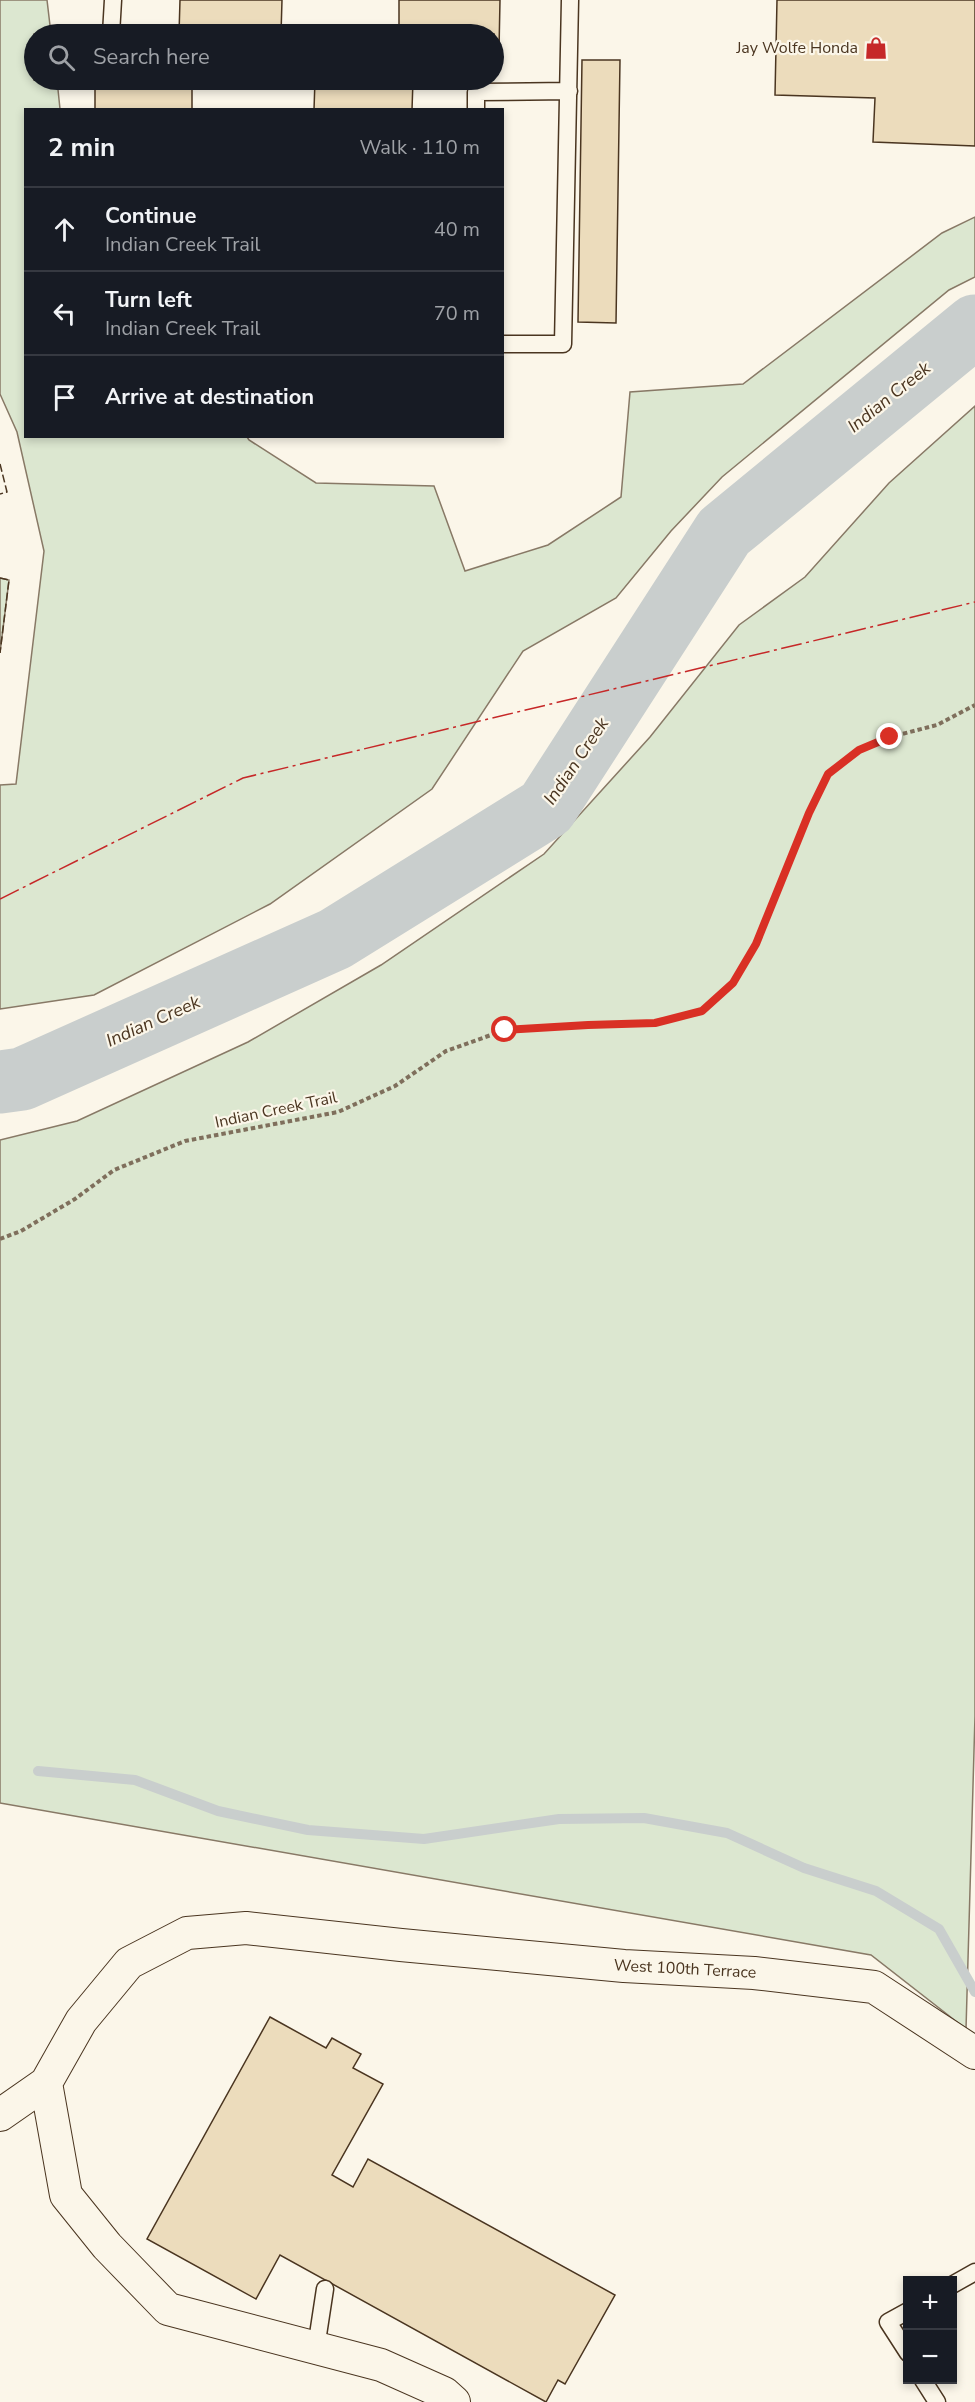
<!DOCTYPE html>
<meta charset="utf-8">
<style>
:root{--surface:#171b24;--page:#20242c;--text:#f1f3f6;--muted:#9ea1a6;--line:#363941}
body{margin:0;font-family:"Nunito Sans",sans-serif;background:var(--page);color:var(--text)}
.controls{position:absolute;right:18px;bottom:18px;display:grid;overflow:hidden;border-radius:0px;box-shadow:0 3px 9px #0003}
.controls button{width:54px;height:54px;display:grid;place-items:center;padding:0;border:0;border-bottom:2px solid var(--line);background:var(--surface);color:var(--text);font:30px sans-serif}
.stop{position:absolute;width:18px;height:18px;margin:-14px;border:4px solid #d93025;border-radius:50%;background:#fff}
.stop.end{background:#d93025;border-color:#fff;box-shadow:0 2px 6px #0008}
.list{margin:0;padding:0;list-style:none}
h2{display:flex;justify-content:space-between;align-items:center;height:78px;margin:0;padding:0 24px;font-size:26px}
h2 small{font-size:20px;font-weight:400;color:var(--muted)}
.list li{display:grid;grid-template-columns:39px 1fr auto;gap:18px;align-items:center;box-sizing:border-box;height:84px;padding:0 24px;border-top:2px solid var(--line)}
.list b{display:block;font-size:22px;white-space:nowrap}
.list p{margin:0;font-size:20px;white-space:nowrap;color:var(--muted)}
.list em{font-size:20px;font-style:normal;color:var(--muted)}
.icon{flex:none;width:33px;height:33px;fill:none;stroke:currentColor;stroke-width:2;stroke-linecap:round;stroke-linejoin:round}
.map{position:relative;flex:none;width:975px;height:2402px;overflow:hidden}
.search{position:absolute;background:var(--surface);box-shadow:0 3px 9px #0003;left:24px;top:24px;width:480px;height:66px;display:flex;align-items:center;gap:15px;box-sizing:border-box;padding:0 21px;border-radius:33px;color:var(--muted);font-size:22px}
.panel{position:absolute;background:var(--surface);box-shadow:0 3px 9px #0003;left:24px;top:108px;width:480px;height:330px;border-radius:0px}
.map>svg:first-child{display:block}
.green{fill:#dce7d0;stroke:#887966;stroke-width:1.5}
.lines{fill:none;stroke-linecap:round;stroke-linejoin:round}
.stream{stroke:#c9cecd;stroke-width:10}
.river{stroke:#c9cecd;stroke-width:63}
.building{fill:#ecdcbc;stroke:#4a3520;stroke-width:1.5}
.lane-casing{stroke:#4a3520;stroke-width:19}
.street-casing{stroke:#4a3520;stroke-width:34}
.path{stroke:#7f6f5c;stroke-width:4;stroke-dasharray:4.5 3;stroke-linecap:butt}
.lane{stroke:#fbf6e9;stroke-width:16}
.street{stroke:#fbf6e9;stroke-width:32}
.fence{stroke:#4a3520;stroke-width:1.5;stroke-dasharray:8 3;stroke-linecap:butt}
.power{stroke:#c62828;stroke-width:1.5;stroke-dasharray:21 4.5 3 4.5;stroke-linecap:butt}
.route{stroke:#d93025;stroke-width:8}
.labels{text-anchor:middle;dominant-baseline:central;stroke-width:4.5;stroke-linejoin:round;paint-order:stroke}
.poi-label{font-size:16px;fill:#4a3520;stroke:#fbf6e9;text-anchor:end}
.street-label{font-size:16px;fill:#4a3520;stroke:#fbf6e9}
.water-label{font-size:18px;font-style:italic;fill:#4a3520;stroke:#fbf6e9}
</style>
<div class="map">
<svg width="975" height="2402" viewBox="0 0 975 2402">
<rect width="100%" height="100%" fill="#fbf6e9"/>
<!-- green -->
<path class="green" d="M0,0H47L51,34H34V80H57L60,109L26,110V436L247,437L249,440L316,483L434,486L465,571L548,545L621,497L630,392L743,384L942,233L975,217V277L949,290L722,477L671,531L616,598L523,651L432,789L270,904L94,995L0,1009V785L16,784L44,551L17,432L0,394Z
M975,406V1716L966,2029L871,1955L0,1803V1140L77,1121L248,1042L381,965L544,854L650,737L739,625L805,577L889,483Z
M0,578L9,580L0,653Z"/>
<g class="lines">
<!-- stream -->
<path class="stream" d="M38,1771L135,1780L218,1811L308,1830L424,1839L559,1819L644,1818L727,1833L804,1868L876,1891L939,1929L975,1992"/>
<!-- river -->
<path class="river" d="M0,1082L22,1079L335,939L546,808L724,532L975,326"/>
</g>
<!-- building -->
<path class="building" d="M180,0H282L281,34H179Z
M399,0H500L499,50H494V34H399Z
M777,0H975V146L873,142L875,98L775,95Z
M582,60H620L616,323L578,322Z
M95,80H192V110H95Z
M315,80H413L412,110H314Z
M270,2017L326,2048L332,2038L361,2054L353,2068L383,2084L332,2175L353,2187L368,2159L615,2295L565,2384L558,2380L546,2402L280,2255L256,2299L147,2239Z"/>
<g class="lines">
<!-- lane casing -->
<g class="lane-casing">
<path id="lane" d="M111,34L113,0
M476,110V92L569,91
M502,344H563L570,0
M952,2285L975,2272
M908,2311L888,2322L908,2353
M316,2348L325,2289
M923,2380L937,2402"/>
</g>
<!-- street casing -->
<g class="street-casing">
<path id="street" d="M46,2083L66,2195L107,2246L168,2309L381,2365L444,2393L454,2402
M0,2115L46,2083L81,2021L129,1963L187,1933L246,1928L401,1945L624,1966L754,1973L874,1987L975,2053"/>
</g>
<!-- path -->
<path class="path" d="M0,1239L21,1231L75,1199L114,1170L185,1141L338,1112L395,1086L446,1051L505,1030L588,1025L655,1023L702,1011L733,983L756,944L809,813L828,774L859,750L890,737L937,725L975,705"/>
<!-- lane -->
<use href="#lane" class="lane"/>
<!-- street -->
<use href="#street" class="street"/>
<!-- fence -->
<path class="fence" d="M0,464L7,492L0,494
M0,578L9,580L0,653"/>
<!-- power -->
<path class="power" d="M0,899L243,778L975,602"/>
</g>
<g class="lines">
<!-- route -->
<path class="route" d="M505,1030L588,1025L655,1023L702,1011L733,983L756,944L809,813L828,774L859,750L890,737"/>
</g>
<!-- icons -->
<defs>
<g id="shop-bare" transform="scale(1.8)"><path d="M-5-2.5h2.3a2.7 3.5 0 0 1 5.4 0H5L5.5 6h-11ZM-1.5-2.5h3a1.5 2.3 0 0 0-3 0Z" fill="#c62828" stroke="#fbf6e9" stroke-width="2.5" paint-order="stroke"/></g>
</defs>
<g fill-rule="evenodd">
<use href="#shop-bare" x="876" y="48"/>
</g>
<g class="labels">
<!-- poi labels -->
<g class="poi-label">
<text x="858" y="48">Jay Wolfe Honda</text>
</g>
<!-- street labels -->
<g class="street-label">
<text transform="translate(276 1110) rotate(-12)">Indian Creek Trail</text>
<text transform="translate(685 1969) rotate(3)">West 100th Terrace</text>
</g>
<!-- water labels -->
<g class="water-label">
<text transform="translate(889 397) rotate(-39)">Indian Creek</text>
<text transform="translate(576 761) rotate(-56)">Indian Creek</text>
<text transform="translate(153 1021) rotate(-24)">Indian Creek</text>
</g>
</g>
</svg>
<div class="controls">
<button>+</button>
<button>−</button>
</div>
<div class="stop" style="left:505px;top:1030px"></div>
<div class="stop end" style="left:890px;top:737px"></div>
<div class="search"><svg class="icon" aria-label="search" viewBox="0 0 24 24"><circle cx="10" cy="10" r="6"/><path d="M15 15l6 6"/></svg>Search here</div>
<section class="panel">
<h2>2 min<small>Walk · 110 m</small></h2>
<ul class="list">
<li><svg class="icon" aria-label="ahead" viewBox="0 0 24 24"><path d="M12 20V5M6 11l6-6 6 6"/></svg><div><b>Continue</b><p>Indian Creek Trail</p></div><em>40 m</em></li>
<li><svg class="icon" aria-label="left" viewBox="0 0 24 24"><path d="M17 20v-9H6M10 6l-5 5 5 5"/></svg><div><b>Turn left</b><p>Indian Creek Trail</p></div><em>70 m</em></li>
<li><svg class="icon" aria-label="arrive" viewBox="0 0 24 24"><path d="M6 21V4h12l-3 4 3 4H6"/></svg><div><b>Arrive at destination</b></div></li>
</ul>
</section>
</div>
